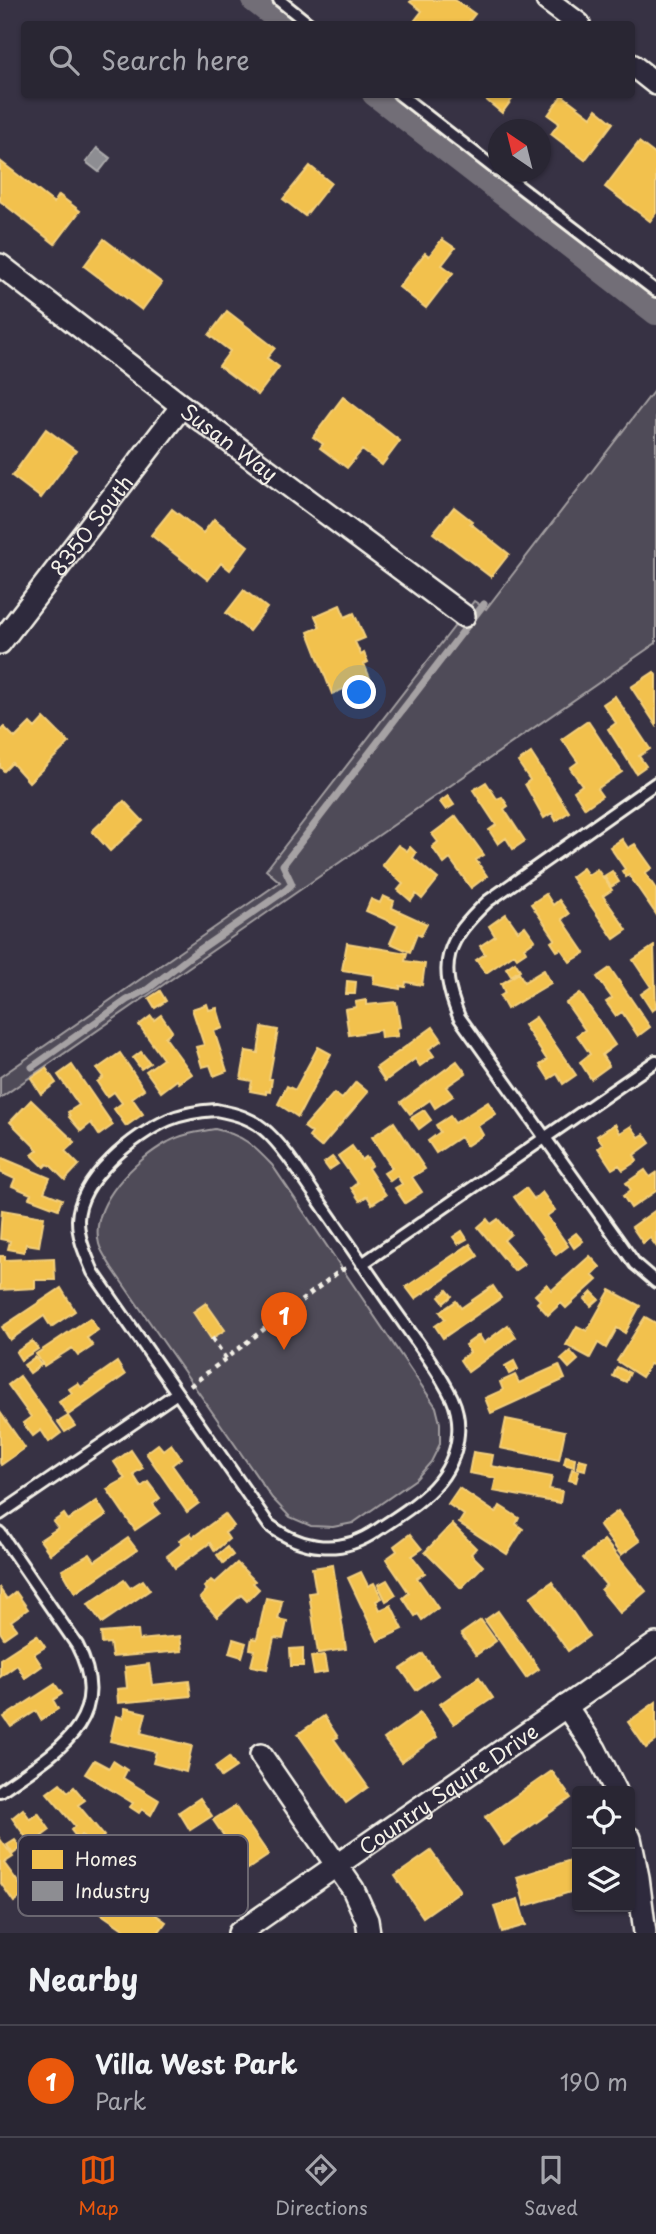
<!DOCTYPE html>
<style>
:root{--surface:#292633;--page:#35323f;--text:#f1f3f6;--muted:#a5a5ac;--line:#45434e;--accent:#ea580c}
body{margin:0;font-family:"Playpen Sans",sans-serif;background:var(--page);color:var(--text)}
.controls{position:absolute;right:21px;bottom:21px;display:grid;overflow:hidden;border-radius:7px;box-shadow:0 2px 5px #0004}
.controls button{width:63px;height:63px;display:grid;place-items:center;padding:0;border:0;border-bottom:2px solid var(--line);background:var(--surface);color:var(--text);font:35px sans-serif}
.compass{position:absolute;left:488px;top:119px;width:63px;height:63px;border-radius:50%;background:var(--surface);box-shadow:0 2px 5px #0004;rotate:325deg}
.you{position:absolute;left:360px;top:693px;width:24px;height:24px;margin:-18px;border:5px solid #fff;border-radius:50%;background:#1a73e8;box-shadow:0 0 0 10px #1a73e833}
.badge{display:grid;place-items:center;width:46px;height:46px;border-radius:50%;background:var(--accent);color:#fff;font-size:23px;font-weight:700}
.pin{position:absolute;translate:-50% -58px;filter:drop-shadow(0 2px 4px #0008)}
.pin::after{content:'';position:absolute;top:37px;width:24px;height:21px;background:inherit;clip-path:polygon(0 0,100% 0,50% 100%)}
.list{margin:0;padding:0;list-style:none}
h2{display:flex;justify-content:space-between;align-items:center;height:91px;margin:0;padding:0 28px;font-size:30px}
h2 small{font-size:23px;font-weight:400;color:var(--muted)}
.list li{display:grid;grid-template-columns:46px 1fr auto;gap:21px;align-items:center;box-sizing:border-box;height:112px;padding:0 28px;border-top:2px solid var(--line)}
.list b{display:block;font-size:26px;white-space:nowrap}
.list p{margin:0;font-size:23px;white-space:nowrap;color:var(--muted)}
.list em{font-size:23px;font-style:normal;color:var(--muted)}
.icon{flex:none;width:38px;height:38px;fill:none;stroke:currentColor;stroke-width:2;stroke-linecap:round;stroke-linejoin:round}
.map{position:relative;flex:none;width:656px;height:1933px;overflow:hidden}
.search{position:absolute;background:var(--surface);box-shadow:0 2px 5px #0004;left:21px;right:21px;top:21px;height:77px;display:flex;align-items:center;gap:18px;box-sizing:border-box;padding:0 24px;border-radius:7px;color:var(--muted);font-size:26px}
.sheet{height:203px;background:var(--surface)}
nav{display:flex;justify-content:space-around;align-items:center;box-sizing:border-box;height:98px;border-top:2px solid var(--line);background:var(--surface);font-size:19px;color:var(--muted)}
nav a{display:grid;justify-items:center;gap:4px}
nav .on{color:var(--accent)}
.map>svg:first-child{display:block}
.green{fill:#504b59;stroke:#a29ea0;stroke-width:2}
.homes{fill:#f2c14e;stroke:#f3cf7c;stroke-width:2}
.industry{fill:#8d8d92;stroke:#acabac;stroke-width:2}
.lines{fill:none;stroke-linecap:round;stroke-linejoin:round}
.stream{stroke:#a6a2a4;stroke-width:7}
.canal{stroke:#726e77;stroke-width:24}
.service-casing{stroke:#f4f1e8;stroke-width:16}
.minor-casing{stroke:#f4f1e8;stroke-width:26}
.path{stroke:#f4f1e8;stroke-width:4.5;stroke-dasharray:5 5;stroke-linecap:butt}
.service{stroke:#2f2a3d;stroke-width:10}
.minor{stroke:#2f2a3d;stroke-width:21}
.labels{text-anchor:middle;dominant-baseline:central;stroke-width:7;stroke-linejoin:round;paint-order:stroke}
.street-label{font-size:21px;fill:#f4f1e8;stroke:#2f2a3d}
.key{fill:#2f2a3d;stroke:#6a6670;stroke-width:2}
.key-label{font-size:19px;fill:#f4f1e8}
</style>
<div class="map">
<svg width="656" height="1933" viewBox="0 0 656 1933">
<rect width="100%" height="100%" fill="#373244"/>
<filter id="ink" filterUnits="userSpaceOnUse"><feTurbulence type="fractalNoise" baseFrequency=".0143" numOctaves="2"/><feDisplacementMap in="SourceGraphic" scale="14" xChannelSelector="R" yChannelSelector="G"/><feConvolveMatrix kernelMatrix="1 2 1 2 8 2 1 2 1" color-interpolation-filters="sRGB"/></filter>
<g filter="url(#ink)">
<!-- green -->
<path class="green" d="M656,388V643L0,1098V1077L280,882L266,870L474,601L486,609Z
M215,1129C243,1135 253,1145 272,1165L436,1407L440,1423V1444L431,1462L416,1479L353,1523L333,1527L311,1526L290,1517L272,1498L112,1268C108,1261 101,1252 99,1244C89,1204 136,1159 168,1142C182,1134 199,1132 215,1129Z"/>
<!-- homes -->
<path class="homes" d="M412,0H455L475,14L467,24H412L422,11L410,2Z
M479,94H516L502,113Z
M562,95L591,117L596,109L613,123L585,160L551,134L559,123L548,115Z
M639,142L656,155V213L650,221L605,187Z
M0,161L54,203L59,195L80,211L55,244L0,201Z
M310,166L331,183L305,216L283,199Z
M104,239L162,283L142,310L84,266Z
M442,239L455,248L442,265L453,273L426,308L399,287L425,253L429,256Z
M227,311L275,348L267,358L279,367L258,395L219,366L230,351L209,335Z
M343,397L400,441L382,465L362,450L347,468L320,448L323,444L313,437Z
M46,429L76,451L41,498L12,476Z
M454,507L472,521L470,523L509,554L491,577L433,533Z
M172,509L203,533L214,519L248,546L230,570L221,563L208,580L151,535Z
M244,590L267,608L249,631L226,613Z
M340,605L345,617L354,613L365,638L355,642L361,655L364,653L368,662L364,664L370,678L332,694L308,632L320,627L315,616Z
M654,672L656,675V725L631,687Z
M615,696L650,749L639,756L646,766L636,773L608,729L616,723L603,704Z
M44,718L69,743L29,782L12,763L4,771L0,767V731L4,727L15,738L30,723L35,728Z
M588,721L622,772L597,789L602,796L585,808L574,791L582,785L570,768L578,762L562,739Z
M531,753L569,812L556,821L552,813L544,818L525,784L530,780L518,762Z
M486,782L497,799L502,797L508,806L504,809L525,841L513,849L506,838L498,844L489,830L496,825L473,790Z
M448,796L454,805L446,810L440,802Z
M124,801L143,821L110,851L92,831Z
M456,816L484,855L476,860L487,876L471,888L450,859L444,864L432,847L438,842L432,834Z
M622,839L628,848L635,844L652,868L645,873L656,889V914L629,875L626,877L622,871L625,869L610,847Z
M398,845L407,851L410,847L416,853L413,858L438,879L422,899L416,894L411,901L398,890L403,884L382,865Z
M583,868L588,875L597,869L612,890L603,896L627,930L614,939L571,877Z
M612,871L619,882L611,887L604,876Z
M546,894L553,905L559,900L569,914L562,919L585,953L570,962L561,949L557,951L551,942L555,939L531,904Z
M383,896L394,901L392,908L427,924L421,936L417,934L410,952L390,943L398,925L366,911L371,899L380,903Z
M506,914L518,931L525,926L535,940L524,948L526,952L517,958L514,954L486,973L476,960L485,954L480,946L495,936L489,926Z
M347,943L407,953L405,961L425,964L422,985L406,982L405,987L400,986V989L373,984L374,975L342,970Z
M654,946L656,1008L652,1011L641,994L651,987L633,960Z
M515,962L520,970L511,976L506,968Z
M610,968L650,1027L638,1036L622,1012L616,1016L606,1002L612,998L597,977Z
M544,970L551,983L507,1009L500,996L505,993L501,984L519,973L524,982Z
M347,981L356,982L355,994H346Z
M160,991L166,1001L155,1008L149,998Z
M580,993L615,1045L602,1055L609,1066L591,1079L580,1062L590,1054L577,1035L585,1030L566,1003Z
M366,1000V1005L396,1002L400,1027L397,1028L398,1036L381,1038L380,1030L349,1035L345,1009L356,1007L355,1002Z
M207,1004L209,1010L217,1008L223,1028L214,1031L227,1071L214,1076L210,1065L202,1067L196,1047L204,1045L192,1009Z
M161,1015L172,1031L165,1037L192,1074L179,1083L177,1080L161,1092L146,1071L163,1059L139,1025L151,1016L154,1020Z
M536,1017L576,1075L563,1084L557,1074L549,1079L540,1065L547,1060L524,1025Z
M262,1027L278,1030L269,1079H272L270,1092L266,1091V1094L250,1091L252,1081L241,1079L246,1051L258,1053Z
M433,1027L442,1040L429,1049L434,1056L420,1066L415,1059L385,1081L376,1068Z
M318,1047L331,1054L298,1117L278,1104L287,1086L295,1090Z
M141,1052L150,1063L141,1069L133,1058Z
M120,1053L144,1089L132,1098L143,1114L126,1126L114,1109L122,1103L114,1092L107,1097L97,1082L103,1077L97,1069Z
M457,1061L466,1073L446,1087L453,1096L435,1108L430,1100L410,1114L401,1102Z
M72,1065L113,1125L99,1135L91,1123L81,1131L69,1117L70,1116L68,1112L79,1105L58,1075Z
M46,1068L56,1083L41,1094L31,1078Z
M356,1082L368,1092L321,1147L309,1137L312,1133L304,1127L334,1093L342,1099Z
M31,1100L75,1142L65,1151L79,1165L65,1180L51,1166L47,1164L44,1167L32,1155L38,1150L10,1122Z
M488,1102L496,1114L478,1126L483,1135L466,1146L460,1137L436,1153L428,1141L440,1132L436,1125L450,1116L455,1123Z
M424,1110L431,1120L419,1129L411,1118Z
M394,1122L425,1169L412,1177L422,1192L405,1203L395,1188L402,1184L397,1176L390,1181L384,1173L392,1168L372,1137Z
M615,1124L620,1133L631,1126L639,1137L644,1134L650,1143L634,1155L637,1161L623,1170L619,1165L612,1169L598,1148L603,1144L597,1136Z
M352,1146L362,1160L366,1157L372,1165L368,1168L386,1195L372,1204L367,1196L360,1201L351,1188L357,1183L338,1156Z
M0,1157L50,1178L44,1192L62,1199L58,1209L29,1198L31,1194L12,1186L15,1179L0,1172Z
M332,1157L338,1164L329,1170L324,1163Z
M645,1170L650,1177L656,1173V1191L631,1208L623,1196L631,1190L626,1183Z
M526,1188L534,1199L542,1192L555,1210L547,1216L568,1246L556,1255L514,1197Z
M2,1210L44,1217L39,1246L26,1244L24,1252L8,1249L10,1241L0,1239Z
M656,1210V1246L650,1238L643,1243L632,1227Z
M487,1219L491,1224L498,1219L511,1234L504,1240L524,1264L514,1271L478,1227Z
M462,1231L467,1239L458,1244L453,1237Z
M576,1233L583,1241L574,1248L568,1239Z
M470,1244L478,1256L415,1299L406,1287Z
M0,1256H5V1260L54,1258L55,1280H35V1288L0,1290Z
M590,1256L600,1267L592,1275L597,1280L566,1308L561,1303L548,1315L537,1303L540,1300L535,1295L547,1284L552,1290Z
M493,1286L501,1298L443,1338L435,1326L445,1319L440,1312L456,1301L461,1308Z
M61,1288L75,1311L51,1327L44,1316L10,1340L2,1327Z
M447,1290L452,1296L444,1303L439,1297Z
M610,1290L640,1306L625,1333L617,1328L606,1348L598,1343L590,1358L566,1345L577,1326L587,1331Z
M592,1292L599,1299L591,1306L585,1299Z
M206,1303L225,1330L211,1339L193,1312Z
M645,1317L656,1323V1366L650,1364L642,1377L617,1361Z
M90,1318L98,1330L87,1338L93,1346L78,1356L72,1348L44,1366L36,1354Z
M508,1325L516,1337L468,1372L460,1360L470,1352L465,1345L479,1335L484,1343Z
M32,1341L38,1349L21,1360L16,1352Z
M570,1351L578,1360L569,1368L561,1359Z
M35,1357L41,1365L30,1373L24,1365Z
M514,1361L518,1369L509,1374L505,1366Z
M117,1362L125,1375L68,1415L59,1402L72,1393L69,1389L78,1383L81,1387Z
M559,1365L565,1379L491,1413L485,1398L503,1390L500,1382L515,1375L519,1383Z
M617,1367L630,1373L626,1382L613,1376Z
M20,1376L61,1433L49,1442L41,1430L33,1436L23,1423L31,1417L8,1385Z
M0,1412L25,1448L1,1465L0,1463Z
M68,1416L75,1426L65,1432L58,1422Z
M506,1419L565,1431L559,1460L500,1448Z
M158,1444L163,1450L171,1444L181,1458L172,1465L199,1503L187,1512L146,1453Z
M131,1450L143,1468L133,1474L141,1487L148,1482L160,1498L153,1504L160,1513L135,1530L107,1489L125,1479L114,1462Z
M473,1452L493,1455L491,1466L552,1477L549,1489L562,1491L560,1503L493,1491L496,1478L469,1473Z
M566,1456L575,1458L574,1467L564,1464Z
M579,1459L587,1461L585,1470L577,1468Z
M572,1469L579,1471L576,1482L569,1480Z
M459,1488L496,1513L500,1506L519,1518L516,1524L523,1529L507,1554L459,1523L464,1515L448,1504Z
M97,1501L106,1515L50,1554L40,1540L58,1528L53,1522L64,1514L68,1520Z
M618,1511L640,1541L621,1555L599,1525Z
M225,1514L234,1526L225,1533L229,1539L215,1551L210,1543L175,1568L167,1556L182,1544L179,1540L190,1533L193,1537Z
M452,1524L476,1548L471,1554L483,1566L461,1588L425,1552Z
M410,1534L422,1549L412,1556L425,1573L417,1578L438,1608L422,1620L418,1614L415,1616L403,1598L409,1593L386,1559L397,1551L394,1546Z
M128,1538L137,1550L75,1593L62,1570L90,1554L95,1561Z
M604,1540L646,1591L620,1613L601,1590L606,1585L583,1558Z
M227,1547L233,1555L223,1563L217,1555Z
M237,1563L255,1581L253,1583L259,1589L247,1601L241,1595L217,1617L200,1598L207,1590L204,1587L211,1580L215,1583Z
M333,1565L346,1649L318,1653L309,1593L316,1592L312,1568Z
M361,1572L368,1586L374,1583L382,1598L376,1601L380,1610L391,1605L403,1629L378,1641L348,1578Z
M124,1580L130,1588L143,1580L150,1590L102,1623L88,1604Z
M387,1580L396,1595L386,1601L378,1585Z
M552,1582L589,1636L568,1651L530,1597Z
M0,1589L7,1599L16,1592L28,1609L11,1621L17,1629L4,1638L0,1632Z
M266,1598L282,1601L278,1619L287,1621L283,1639L274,1638L267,1669L251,1666L255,1650L250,1649L252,1638L257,1639Z
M498,1611L539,1669L526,1678L485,1620Z
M481,1620L496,1641L476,1655L461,1634Z
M138,1630L139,1640L180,1636L182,1651L112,1657L110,1643L102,1644L101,1633Z
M37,1635L45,1647L34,1654L42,1666L25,1678L17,1665L0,1677V1659Z
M233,1639L246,1643L242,1657L229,1653Z
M303,1648V1666H291L290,1649Z
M423,1654L438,1675L416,1690L401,1669Z
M324,1655L327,1672L314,1674L311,1657Z
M149,1664L152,1685L189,1681L191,1696L118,1703L117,1689L127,1688L125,1667Z
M479,1677L493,1698L454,1724L440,1704Z
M55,1684L62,1694L53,1700L58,1709L41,1720L36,1711L11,1727L4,1717Z
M656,1702V1741L646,1748L628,1722Z
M125,1708L146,1713L141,1733L192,1746L186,1772L153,1763L156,1752L110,1741L116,1716L123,1718Z
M420,1713L437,1737L401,1762L384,1739Z
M324,1716L338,1737L334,1739L368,1787L346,1803L298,1734Z
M229,1757L236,1767L221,1777L215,1767Z
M94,1760L109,1768L113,1761L127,1770L123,1778L159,1800L151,1815L142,1809L139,1813L130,1807L133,1803L85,1774Z
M552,1771L571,1798L504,1845L485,1817Z
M60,1783L68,1792L74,1787L85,1800L78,1805L104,1836L92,1847L82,1835L77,1838L71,1830L75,1826L47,1793Z
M200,1798L212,1816L190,1830L179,1812Z
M235,1806L269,1855L227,1883L213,1862L227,1852L221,1843L226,1839L213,1820Z
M23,1809L30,1819L38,1813L50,1830L42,1836L64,1866L52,1874L12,1818Z
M0,1839L13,1857L4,1863L26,1893L14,1902L0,1882Z
M15,1840L21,1848L13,1854L7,1845Z
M431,1851L460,1891L423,1917L395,1876Z
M577,1858V1890L525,1906L517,1877Z
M120,1889L166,1922L158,1933H129L91,1907L101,1892L112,1900Z
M518,1899L526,1925L502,1932L494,1906Z"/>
<!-- industry -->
<path class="industry" d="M97,148L110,158L99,172L86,162Z"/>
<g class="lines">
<!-- stream -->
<path class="stream" d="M32,1067L127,1000L148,989L192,955L286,890L292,884L283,865L484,604"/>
<!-- canal -->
<path class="canal" d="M253,0L284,24
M374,94L656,313"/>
<!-- service casing -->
<g class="service-casing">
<path id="service" d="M279,0L309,24
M399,94L498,171
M500,172L656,291
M656,783L488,901C446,941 437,962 459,1017L635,1264L656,1282
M216,1110C236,1114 253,1118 268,1133C286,1150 299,1172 313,1192C336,1225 359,1259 382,1292C404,1325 435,1363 452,1398C457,1409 459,1423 458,1434C454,1484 413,1506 376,1531C341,1555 302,1550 269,1525L93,1272C86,1255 78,1239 78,1220C79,1179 134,1135 168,1120C184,1113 199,1111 216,1110Z
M362,1264L656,1061
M0,1514L177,1393
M0,1533L77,1645C117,1721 54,1753 0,1791"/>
</g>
<!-- minor casing -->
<g class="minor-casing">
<g id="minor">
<path d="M547,0L579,24"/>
<path d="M632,65L656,84"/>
<path id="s1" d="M0,265L182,406L464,616"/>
<path id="s2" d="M0,643L182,406"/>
<path d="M566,1706L595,1749L616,1791"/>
<path d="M261,1755L353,1889L367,1920L369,1933"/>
<path d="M630,1838L638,1877L645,1933"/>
<path id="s3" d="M239,1933L656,1644"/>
</g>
</g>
<!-- path -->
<path class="path" d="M212,1338L226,1359
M190,1386L341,1270L348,1268"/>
<!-- service -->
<use href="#service" class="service"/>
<!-- minor -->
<use href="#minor" class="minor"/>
</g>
</g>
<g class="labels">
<!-- street labels -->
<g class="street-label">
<text stroke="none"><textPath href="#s1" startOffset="290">Susan Way</textPath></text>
<text stroke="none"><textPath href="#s2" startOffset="149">8350 South</textPath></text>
<text stroke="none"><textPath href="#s3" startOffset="254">Country Squire Drive</textPath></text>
</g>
</g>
<!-- legend -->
<rect x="18" y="1835" width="230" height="81" rx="10" class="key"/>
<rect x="32" y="1850" width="31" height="19" fill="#f2c14e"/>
<rect x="32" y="1881" width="31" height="20" fill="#8d8d92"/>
<g class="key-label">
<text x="75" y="1866">Homes</text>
<text x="75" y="1898">Industry</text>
</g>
</svg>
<div class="controls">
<button><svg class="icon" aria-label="locate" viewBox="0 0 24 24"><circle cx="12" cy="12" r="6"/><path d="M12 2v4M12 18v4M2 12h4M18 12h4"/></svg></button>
<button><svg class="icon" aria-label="layers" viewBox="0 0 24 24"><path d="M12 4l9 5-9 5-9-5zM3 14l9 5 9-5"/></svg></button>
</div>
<svg class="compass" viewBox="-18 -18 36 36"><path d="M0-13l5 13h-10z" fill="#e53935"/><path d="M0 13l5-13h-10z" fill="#a5a5ac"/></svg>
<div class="you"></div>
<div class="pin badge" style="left:284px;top:1350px">1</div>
<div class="search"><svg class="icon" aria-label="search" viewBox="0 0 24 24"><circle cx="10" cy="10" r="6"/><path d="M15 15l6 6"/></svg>Search here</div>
</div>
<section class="sheet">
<h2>Nearby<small></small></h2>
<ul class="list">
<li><span class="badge">1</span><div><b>Villa West Park</b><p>Park</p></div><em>190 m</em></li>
</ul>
</section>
<nav>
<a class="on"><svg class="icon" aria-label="map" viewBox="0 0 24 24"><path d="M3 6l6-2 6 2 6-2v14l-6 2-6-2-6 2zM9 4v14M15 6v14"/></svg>Map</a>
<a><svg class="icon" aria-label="directions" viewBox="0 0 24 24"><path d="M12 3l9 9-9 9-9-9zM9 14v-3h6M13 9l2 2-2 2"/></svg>Directions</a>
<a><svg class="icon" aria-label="saved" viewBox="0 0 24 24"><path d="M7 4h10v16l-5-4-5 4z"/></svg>Saved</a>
</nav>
